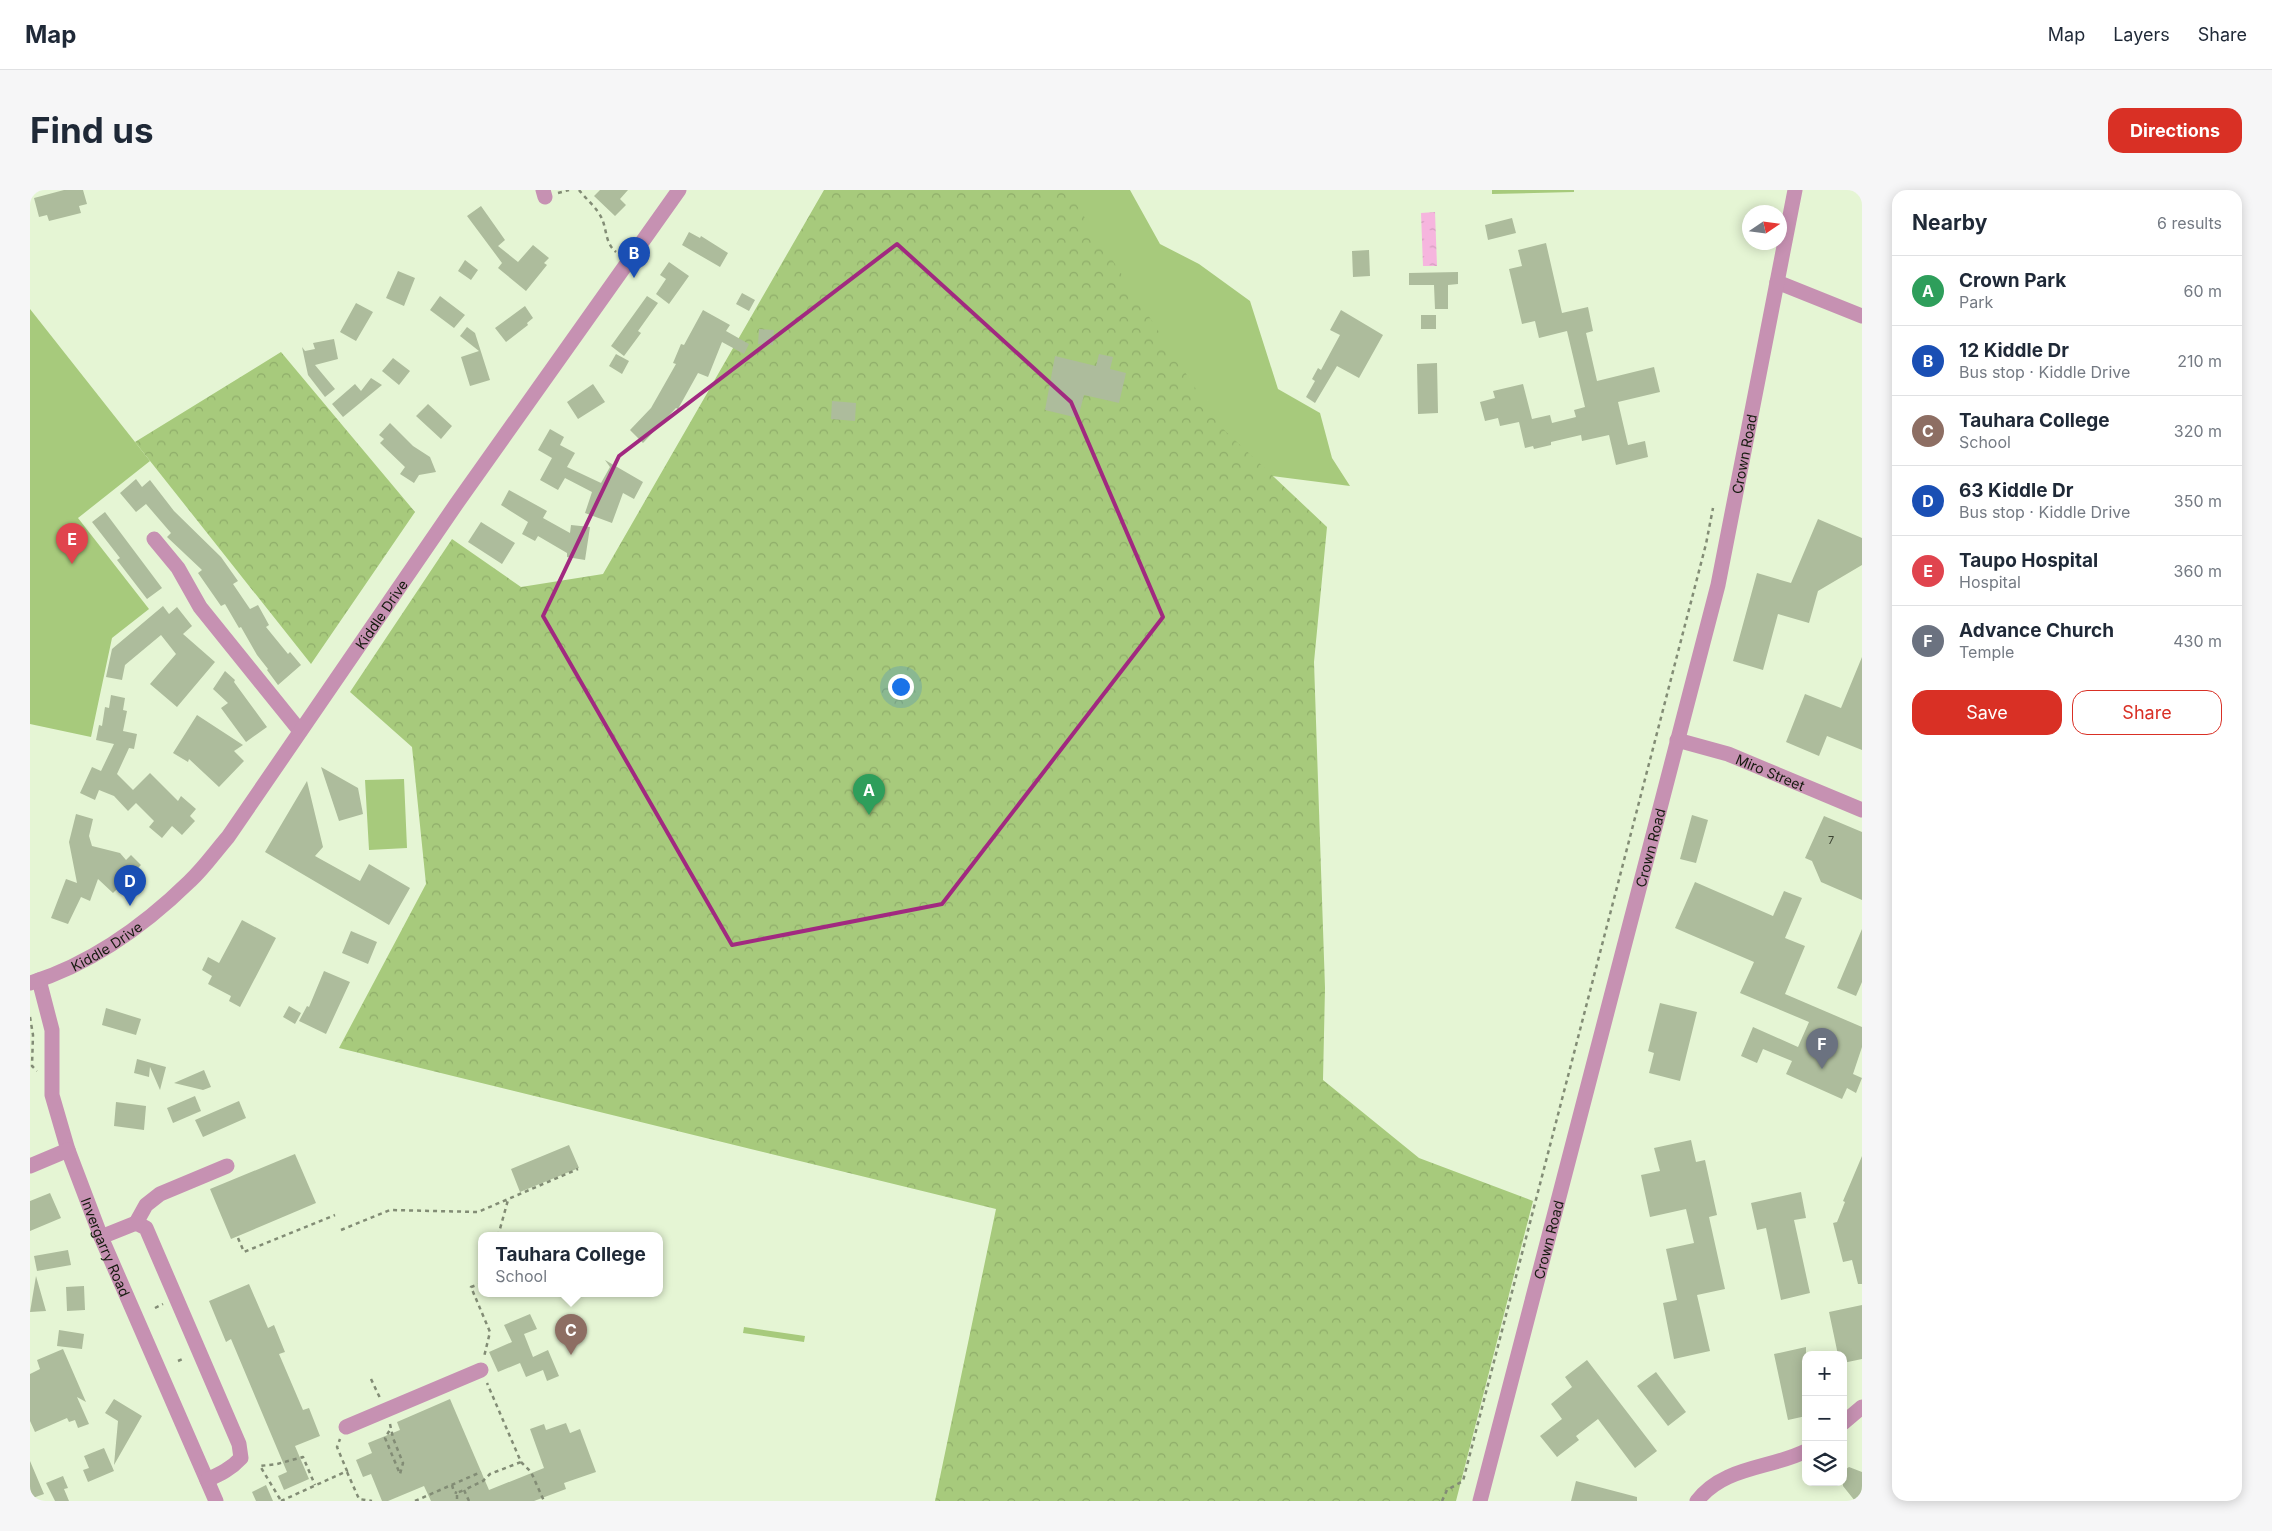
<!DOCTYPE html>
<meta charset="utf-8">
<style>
:root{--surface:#fff;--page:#f6f6f7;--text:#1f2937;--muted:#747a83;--line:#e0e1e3;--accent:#d93025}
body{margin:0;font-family:Inter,sans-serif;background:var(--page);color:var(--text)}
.controls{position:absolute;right:15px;bottom:15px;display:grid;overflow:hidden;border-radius:10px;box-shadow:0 2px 12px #0003}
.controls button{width:45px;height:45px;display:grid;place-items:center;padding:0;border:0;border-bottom:1px solid var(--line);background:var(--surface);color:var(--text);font:25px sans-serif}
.compass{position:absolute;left:1712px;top:15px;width:45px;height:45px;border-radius:50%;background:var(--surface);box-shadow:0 2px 12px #0003;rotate:77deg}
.you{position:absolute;left:870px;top:496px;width:18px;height:18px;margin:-12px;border:4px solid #fff;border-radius:50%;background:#1a73e8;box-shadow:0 0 0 8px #1a73e833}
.badge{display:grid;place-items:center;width:32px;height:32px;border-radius:50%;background:var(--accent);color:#fff;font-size:16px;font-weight:700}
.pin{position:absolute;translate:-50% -41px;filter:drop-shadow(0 1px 2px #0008)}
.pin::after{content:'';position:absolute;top:26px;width:18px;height:15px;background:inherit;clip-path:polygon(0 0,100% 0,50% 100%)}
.popup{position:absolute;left:448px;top:1042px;width:185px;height:65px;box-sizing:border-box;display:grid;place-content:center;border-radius:10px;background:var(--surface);filter:drop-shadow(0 1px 4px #0005);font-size:16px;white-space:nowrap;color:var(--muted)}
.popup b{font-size:19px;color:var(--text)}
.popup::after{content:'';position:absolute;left:50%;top:100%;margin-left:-10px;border:10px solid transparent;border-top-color:var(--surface)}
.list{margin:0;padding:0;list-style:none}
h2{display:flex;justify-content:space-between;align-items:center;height:65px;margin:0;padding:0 20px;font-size:21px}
h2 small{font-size:16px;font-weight:400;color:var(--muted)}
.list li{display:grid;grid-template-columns:32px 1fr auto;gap:15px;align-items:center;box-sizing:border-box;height:70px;padding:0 20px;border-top:1px solid var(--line)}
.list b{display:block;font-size:19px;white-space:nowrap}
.list p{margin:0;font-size:16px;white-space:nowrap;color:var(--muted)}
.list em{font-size:16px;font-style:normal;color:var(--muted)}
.actions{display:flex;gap:10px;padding:15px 20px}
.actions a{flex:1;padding:11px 0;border:1px solid var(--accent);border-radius:15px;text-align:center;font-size:18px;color:var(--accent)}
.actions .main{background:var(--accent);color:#fff}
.icon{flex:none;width:28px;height:28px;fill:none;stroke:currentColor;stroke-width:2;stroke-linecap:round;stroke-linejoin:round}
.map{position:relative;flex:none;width:1832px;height:1311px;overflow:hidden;border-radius:15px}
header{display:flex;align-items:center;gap:30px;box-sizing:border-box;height:70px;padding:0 25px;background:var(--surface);border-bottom:1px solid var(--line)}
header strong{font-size:24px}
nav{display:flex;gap:28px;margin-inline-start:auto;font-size:18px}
.intro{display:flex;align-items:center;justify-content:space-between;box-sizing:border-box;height:120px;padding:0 30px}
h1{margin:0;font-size:35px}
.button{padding:12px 22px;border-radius:15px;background:var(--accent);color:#fff;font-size:18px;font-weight:700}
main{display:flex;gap:30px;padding:0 30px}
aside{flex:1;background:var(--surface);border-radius:15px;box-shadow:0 2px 12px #0003}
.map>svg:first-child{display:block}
.grass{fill:#a7ca7c}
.forest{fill:url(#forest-crowns)}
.water{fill:url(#water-ripples)}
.building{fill:#adbc9c}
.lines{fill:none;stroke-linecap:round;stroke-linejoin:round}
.path{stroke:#828c75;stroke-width:2.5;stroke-dasharray:4 4;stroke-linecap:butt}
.minor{stroke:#c691b2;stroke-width:15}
.marked{fill:none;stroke:#a12980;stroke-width:4;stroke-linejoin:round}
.labels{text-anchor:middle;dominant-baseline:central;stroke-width:4;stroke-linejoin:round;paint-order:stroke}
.number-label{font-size:11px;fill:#3c4332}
.street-label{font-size:14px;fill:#161b0f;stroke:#fff}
</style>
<header>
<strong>Map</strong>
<nav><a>Map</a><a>Layers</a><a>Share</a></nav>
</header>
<div class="intro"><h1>Find us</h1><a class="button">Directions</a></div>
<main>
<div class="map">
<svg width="1832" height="1311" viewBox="0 0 1832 1311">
<defs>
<pattern id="forest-crowns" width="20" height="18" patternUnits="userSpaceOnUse" patternTransform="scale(1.25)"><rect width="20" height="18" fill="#a7ca7c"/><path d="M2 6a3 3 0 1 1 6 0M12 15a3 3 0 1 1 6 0" fill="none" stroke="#8fad6a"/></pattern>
<pattern id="water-ripples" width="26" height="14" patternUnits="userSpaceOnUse" patternTransform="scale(1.25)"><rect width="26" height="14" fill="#f6b5de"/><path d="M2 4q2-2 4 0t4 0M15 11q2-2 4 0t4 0" fill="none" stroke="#d29bbd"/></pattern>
</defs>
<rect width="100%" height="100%" fill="#e5f5d4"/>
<!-- grass -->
<path class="grass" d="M977,0H1100L1130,54L1169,74L1220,111L1248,199L1290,223L1302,268L1320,296L1227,284Z
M1462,0H1544V2L1462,4Z
M0,119L120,271L48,328L119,419L82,448L61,547L0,534Z
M374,589L377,658L339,660L335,590Z
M714,1137L775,1146L774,1152L713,1143Z"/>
<!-- forest -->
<path class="forest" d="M794,0H1037L1190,236L1297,337L1284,472L1295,798L1293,890L1389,968L1503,1011L1426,1311H905L966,1019L309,858L396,694L382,557L320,502L422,349L491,397L573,384Z
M251,162L385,322L281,474L105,252Z"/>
<!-- water -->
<path class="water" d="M1405,22L1407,76H1393L1391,23Z"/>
<!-- building -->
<path class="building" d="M34,0H53L57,14L49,16L51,23L19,31L17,25L9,27L4,8Z
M570,0H598L590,9L596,15L585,26L564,6Z
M451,16L475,50L468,56L488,72L503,55L519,68L514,73L517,75L496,101L468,78L472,73L437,26Z
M1482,28L1486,43L1458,50L1455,35Z
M659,42L670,48L671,46L698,63L690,77L652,55Z
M1516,53L1532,123L1558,117L1563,141L1556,143L1567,191L1624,177L1630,202L1588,212L1598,255L1615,251L1618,267L1586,275L1579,245L1552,251L1551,245L1521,252V255L1504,259L1503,256L1495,258L1489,232L1470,236L1468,228L1455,231L1450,212L1465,208L1463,201L1493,194L1502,229L1520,225L1522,233L1546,227L1544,220L1555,217L1537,141L1509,148L1505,131L1492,134L1479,79L1492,76L1488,60Z
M1339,60L1340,86L1323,87L1322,61Z
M435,70L448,80L441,90L428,81Z
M639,72L659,86L639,114L626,104L636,89L630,85Z
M368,81L385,88L374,116L356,108Z
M1428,82V94L1418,95V119H1405L1404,95H1379V83Z
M712,103L725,110L719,121L706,114Z
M410,106L435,125L424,138L400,120Z
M617,106L628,113L608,141L611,143L594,166L581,156Z
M326,113L343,122L326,151L310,142Z
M495,116L503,128L497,133L498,135L476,152L465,138Z
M673,120L700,135L696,141L719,154L714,164L692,152L678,187L668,183L648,219L646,218L613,253L600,240L621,218L646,174L643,173L651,154L654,155Z
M1311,120L1353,145L1329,188L1307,176L1285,213L1276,207L1285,191L1282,189L1288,178L1291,180L1310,145L1300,140Z
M1391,125H1406V139H1391Z
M437,137L445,143L460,190L440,196L431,167L449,161L430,146Z
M729,139L744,140L743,155L728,154Z
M304,149L308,169L285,175L305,199L295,207L278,185L272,157L275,161L285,159L283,153Z
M586,164L599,171L592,184L579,176Z
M1069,164L1083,167L1080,179L1096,183L1089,213L1054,205L1048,228L1015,220L1025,166L1066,176Z
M363,168L380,181L369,195L352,181Z
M1407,173L1408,223L1388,224L1387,174Z
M341,188L352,195L313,227L302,214L325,194L331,201Z
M563,194L575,212L548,229L537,212Z
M802,211L826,213L825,231L801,229Z
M398,214L422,236L411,249L386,226Z
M360,233L383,256L400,267L406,282L389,285L384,293L370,284L375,277L350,253L354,249L349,245Z
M520,239L534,247L530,255L545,263L537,277L571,293L580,277L575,270L613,292L604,309L593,303L582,333L555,323L562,302L535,288L528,300L510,290L522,268L508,260Z
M106,289L112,297L120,290L144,321L191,367L208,391L203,394L220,419L228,415L239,435L236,437L258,464L260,462L271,475L248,495L237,480L238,479L227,465L211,437L209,438L195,414L191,416L168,383L172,380L137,347L141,343L116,314L106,322L90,303Z
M479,300L517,321L513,328L540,343L541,335L560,337L555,370L537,367V363L508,346L505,351L492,344L498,332L471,315Z
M75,322L132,398L117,409L87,370L90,368L62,332Z
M1788,329L1832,348V375L1788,401L1779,433L1748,424L1733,480L1703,471L1727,383L1761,393Z
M451,332L485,353L472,374L438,352Z
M133,416L139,424L147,417L162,436L153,444L185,472L147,517L120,494L146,464L131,445L95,475L92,490L76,487L82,459Z
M1832,467V560L1797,546L1789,566L1756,552L1775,504L1811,518Z
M195,481L205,490L204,492L237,537L216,552L191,518L198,513L183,499Z
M81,505L95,508L93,520L97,521L93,541L107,544L104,559L99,558L87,584L103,600L120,583L148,611L151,606L166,619L160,626L165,631L152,645L142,636L132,648L119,637L124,631L106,613L98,621L84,606L69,600L65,610L50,603L62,577L71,581L84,554L66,550L69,535L72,536L75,517L79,518Z
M167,525L213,555L204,561L214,571L189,597L159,569L158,572L143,563Z
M291,577L328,598L333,624L309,631Z
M277,591L293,657L285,666L330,691L339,674L380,698L359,735L235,662Z
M46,624L63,629L59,646L62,656L90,663L96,670L101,665L111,675L83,703L68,689L60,711L51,707L38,734L21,728L36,689L47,693L39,652Z
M1662,625L1678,630L1666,673L1650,669Z
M1794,626L1832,642V710L1791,692L1782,671L1775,668Z
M1665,692L1743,726L1754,701L1772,708L1755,748L1775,756L1755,804L1832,837V857L1823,884L1832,888L1826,903L1817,898L1812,909L1756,884L1762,871L1733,859L1727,873L1711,866L1723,837L1768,857L1779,832L1710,803L1724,772L1645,738Z
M212,730L246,748L210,817L199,811L201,806L178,794L182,786L172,780L178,767L189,773Z
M1832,739V792L1826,806L1807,798Z
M321,741L347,752L338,774L312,763Z
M294,781L320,792L296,844L269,831L277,816L279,817Z
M1630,813L1667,822L1650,891L1619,883L1624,863L1618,861Z
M259,816L271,823L265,834L253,827Z
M76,818L111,829L106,845L72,835Z
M107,869L136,877L130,900L120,877L119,887L104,883Z
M174,880L181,897L173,900L144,893Z
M165,906L171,921L143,933L137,918Z
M209,911L216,928L173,947L165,930Z
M86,912L116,916L114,940L84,936Z
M1661,950L1666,972L1675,970L1687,1025L1679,1027L1695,1099L1667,1105L1680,1161L1644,1169L1633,1113L1647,1110L1636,1059L1664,1053L1656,1019L1620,1027L1611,985L1630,981L1624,958Z
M539,955L549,978L490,1002L481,979Z
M265,964L286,1013L201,1049L180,999Z
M1832,966V1094H1828L1822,1070L1813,1072L1803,1033L1807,1032L1815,1012L1813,1011Z
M1771,1002L1776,1028L1764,1030L1780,1103L1751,1110L1736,1038L1727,1040L1721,1013Z
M20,1003L31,1028L0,1041V1011Z
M38,1060L41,1075L7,1081L4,1066Z
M6,1086L16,1121L0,1122Z
M219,1094L238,1138L244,1135L255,1162L249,1164L273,1220L279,1218L290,1246L265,1256L279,1289L254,1300L248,1286L257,1282L201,1149L196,1152L179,1111Z
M54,1096L55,1120L37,1121L36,1097Z
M1832,1115V1169L1813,1173V1165H1808L1799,1122Z
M500,1124L507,1139L494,1144L503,1167L518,1160L529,1186L517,1191L513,1180L496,1187L490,1173L468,1182L459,1162L482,1152L474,1135Z
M29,1140L54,1144L52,1159L27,1156Z
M1776,1157V1226L1758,1230L1744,1164Z
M33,1159L56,1212L47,1207L59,1234L48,1238L45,1230L39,1232L37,1228L5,1242L0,1231V1184L10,1179L7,1170Z
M1557,1170L1627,1261L1605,1278L1568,1229L1546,1246L1549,1250L1527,1267L1510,1246L1532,1229L1521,1214L1542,1197L1535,1187Z
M1626,1182L1656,1222L1638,1236L1607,1196Z
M84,1209L112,1226L84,1275L88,1231L75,1223Z
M420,1209L459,1300L514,1278L500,1239L514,1234L516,1240L536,1233L540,1243L550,1239L566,1282L534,1293L536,1299L504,1311H401L394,1296L358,1311H352L341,1284L333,1287L326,1270L342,1263L338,1253L370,1240L367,1232Z
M74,1258L84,1281L58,1292L53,1280L59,1278L54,1266Z
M0,1271L14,1304L0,1309Z
M1819,1277L1832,1282V1311H1825L1813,1296V1281Z
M33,1286L38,1298L34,1299L39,1311H25L16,1293Z
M1546,1291L1607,1307V1311H1541Z
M236,1295L243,1311H226L222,1302Z"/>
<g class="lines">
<!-- path -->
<path class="path" d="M549,0C556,9 568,19 572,29C577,40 575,53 586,62
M528,3L539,0
M0,827L3,845L2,876L7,881
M311,1040L360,1020L448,1022L548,979
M468,1046L478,1010
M208,1048L214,1062L305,1025
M452,1093L441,1097L460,1142L454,1167
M125,1118L133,1114
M148,1171L155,1168
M341,1189L350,1208
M360,1234L363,1248L373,1273L370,1284L355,1248L361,1238
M491,1272L501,1282L514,1311
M317,1282L329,1309L342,1311
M422,1295L424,1302L427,1303
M250,1309L230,1276L247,1274L273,1267L285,1295
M427,1309V1303L434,1300
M251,1311L317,1281L307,1257L310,1249
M385,1311L451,1282
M439,1311L434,1300L453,1291L460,1284L491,1272L457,1193
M1412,1311L1417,1300L1433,1291L1676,354L1683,318"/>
<!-- minor -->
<g class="minor">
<path d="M513,0L515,7"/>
<path d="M1747,92L1832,126"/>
<path d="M124,349L148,378L170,417L270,541"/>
<path id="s1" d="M1647,550L1698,564L1832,620"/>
<path id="s2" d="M9,790L22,840V905L38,960L71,1047L186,1311"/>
<path id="s3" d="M0,793C61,774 115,735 160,691C174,678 185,662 198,647L427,313L649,0"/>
<path d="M0,976L38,960"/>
<path d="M106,1033L116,1015L130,1004L197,976"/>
<path d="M71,1047L106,1033L116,1038L209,1254L211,1268C201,1279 190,1284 177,1290"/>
<path d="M1813,1233L1832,1217"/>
<path d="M316,1237L451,1180"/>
<path id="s4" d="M1450,1311L1688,395L1765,0"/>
<path d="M1667,1311C1694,1276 1740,1279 1776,1261"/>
</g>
</g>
<!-- marked area -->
<path class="marked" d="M867,54L1041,212L1133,427L912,714L702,755L513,426L589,266Z"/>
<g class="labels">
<!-- number labels -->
<g class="number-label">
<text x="1801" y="650">7</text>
</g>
<!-- street labels -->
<g class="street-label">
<text stroke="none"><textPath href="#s4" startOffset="1080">Crown Road</textPath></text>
<text stroke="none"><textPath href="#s3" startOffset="520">Kiddle Drive</textPath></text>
<text stroke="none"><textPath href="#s1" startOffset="99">Miro Street</textPath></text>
<text stroke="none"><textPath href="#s4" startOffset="675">Crown Road</textPath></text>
<text stroke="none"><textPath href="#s3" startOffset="85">Kiddle Drive</textPath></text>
<text stroke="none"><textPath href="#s4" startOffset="270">Crown Road</textPath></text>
<text stroke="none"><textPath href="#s2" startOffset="278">Invergarry Road</textPath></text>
</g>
</g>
</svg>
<div class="controls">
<button>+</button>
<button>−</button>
<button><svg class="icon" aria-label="layers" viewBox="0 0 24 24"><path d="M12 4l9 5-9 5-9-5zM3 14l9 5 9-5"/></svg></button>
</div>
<svg class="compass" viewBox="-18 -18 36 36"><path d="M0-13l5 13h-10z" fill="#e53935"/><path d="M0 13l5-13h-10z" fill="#747a83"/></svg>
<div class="you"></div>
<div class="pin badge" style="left:839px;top:625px;background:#2e9e5b">A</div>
<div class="pin badge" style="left:604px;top:88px;background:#1a4fb4">B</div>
<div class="pin badge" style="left:541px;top:1165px;background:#8d6e63">C</div>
<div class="popup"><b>Tauhara College</b>School</div>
<div class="pin badge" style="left:100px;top:716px;background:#1a4fb4">D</div>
<div class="pin badge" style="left:42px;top:374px;background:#e0444e">E</div>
<div class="pin badge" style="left:1792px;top:879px;background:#6b7280">F</div>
</div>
<aside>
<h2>Nearby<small>6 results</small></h2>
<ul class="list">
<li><span class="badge" style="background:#2e9e5b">A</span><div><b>Crown Park</b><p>Park</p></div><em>60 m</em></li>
<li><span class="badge" style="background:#1a4fb4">B</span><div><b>12 Kiddle Dr</b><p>Bus stop · Kiddle Drive</p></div><em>210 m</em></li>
<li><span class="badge" style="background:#8d6e63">C</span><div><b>Tauhara College</b><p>School</p></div><em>320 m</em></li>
<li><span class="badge" style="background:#1a4fb4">D</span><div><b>63 Kiddle Dr</b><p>Bus stop · Kiddle Drive</p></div><em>350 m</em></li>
<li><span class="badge" style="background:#e0444e">E</span><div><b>Taupo Hospital</b><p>Hospital</p></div><em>360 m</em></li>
<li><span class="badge" style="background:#6b7280">F</span><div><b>Advance Church</b><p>Temple</p></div><em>430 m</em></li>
</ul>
<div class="actions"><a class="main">Save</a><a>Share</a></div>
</aside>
</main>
